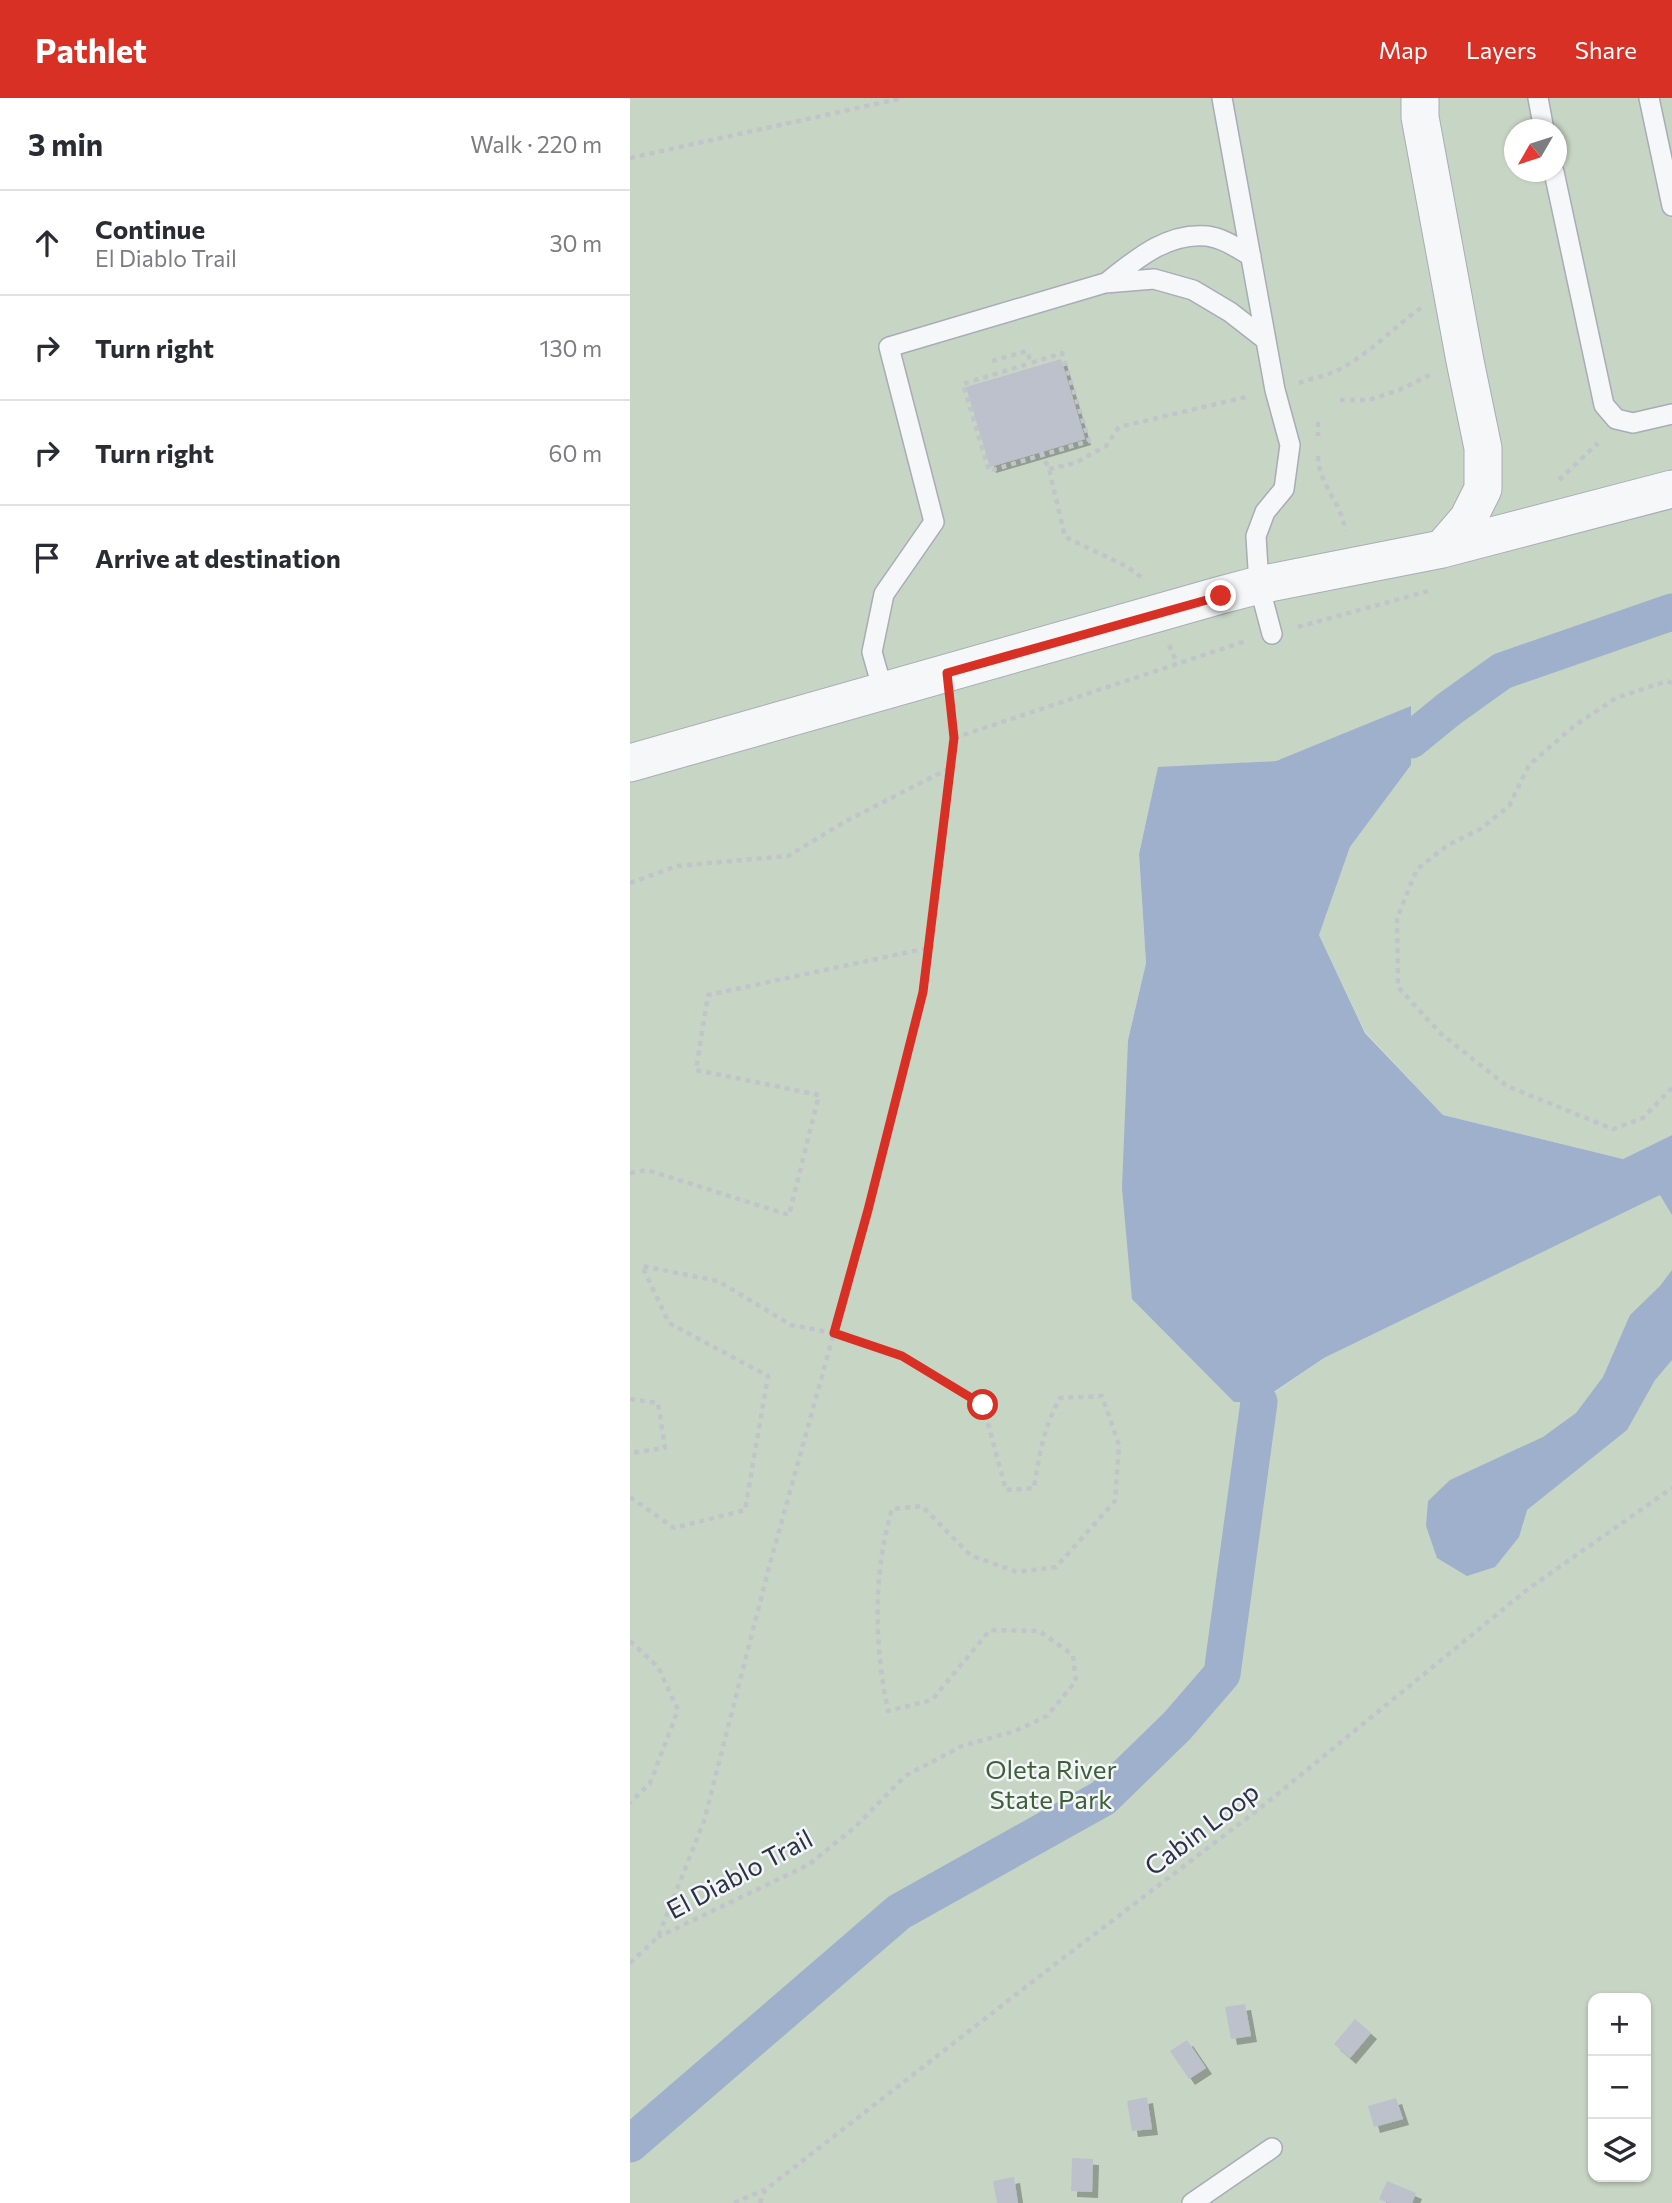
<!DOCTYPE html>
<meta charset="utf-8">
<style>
:root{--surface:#fff;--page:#f7f7f7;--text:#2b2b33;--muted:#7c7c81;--line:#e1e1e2;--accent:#d93025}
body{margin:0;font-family:Commissioner,sans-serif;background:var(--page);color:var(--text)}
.controls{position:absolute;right:21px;bottom:21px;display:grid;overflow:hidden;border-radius:14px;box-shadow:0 2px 5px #0004}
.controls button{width:63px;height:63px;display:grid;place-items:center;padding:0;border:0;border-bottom:2px solid var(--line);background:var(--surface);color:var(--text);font:35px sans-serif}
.compass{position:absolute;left:874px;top:21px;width:63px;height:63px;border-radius:50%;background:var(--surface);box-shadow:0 2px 5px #0004;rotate:231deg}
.stop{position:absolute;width:21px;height:21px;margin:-16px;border:5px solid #d93025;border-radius:50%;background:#fff}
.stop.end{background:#d93025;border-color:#fff;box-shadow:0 2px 7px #0008}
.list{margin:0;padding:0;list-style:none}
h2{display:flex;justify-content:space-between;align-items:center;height:91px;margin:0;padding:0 28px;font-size:30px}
h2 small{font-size:23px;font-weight:400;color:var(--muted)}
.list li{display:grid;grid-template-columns:46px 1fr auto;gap:21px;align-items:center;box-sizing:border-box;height:105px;padding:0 28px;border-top:2px solid var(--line)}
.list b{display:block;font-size:26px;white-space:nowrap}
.list p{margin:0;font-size:23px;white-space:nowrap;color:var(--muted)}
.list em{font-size:23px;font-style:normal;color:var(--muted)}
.icon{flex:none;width:38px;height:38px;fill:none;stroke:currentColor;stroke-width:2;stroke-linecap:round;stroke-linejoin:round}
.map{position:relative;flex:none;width:1042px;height:2105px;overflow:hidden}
header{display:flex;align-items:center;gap:42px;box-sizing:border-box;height:98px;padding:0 35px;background:var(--accent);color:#fff}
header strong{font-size:33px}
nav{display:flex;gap:38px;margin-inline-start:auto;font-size:24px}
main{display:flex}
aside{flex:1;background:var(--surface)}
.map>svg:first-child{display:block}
.green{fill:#c7d5c4;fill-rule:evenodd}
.water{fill:#9eb0cb}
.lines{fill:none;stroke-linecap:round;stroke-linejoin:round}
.canal{stroke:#9eb0cb;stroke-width:37}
.building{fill:#bdc1cb;filter:url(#shadow)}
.service-casing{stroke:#a8acb6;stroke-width:22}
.minor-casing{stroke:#a8acb6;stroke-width:39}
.path{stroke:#c1c4ca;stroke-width:4.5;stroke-dasharray:5 5;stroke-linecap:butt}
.service{stroke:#f6f7f9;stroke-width:19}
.minor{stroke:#f6f7f9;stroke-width:37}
.route{stroke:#d93025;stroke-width:9}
.labels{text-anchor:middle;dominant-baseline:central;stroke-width:5;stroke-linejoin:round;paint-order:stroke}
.park-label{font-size:26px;fill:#3c6037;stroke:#f3f5f8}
.street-label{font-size:26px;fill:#2a3244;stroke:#f3f5f8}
</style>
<header>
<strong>Pathlet</strong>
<nav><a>Map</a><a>Layers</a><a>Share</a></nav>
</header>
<main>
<aside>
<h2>3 min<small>Walk · 220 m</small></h2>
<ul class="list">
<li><svg class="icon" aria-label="ahead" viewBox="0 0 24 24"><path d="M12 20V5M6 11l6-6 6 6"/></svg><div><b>Continue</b><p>El Diablo Trail</p></div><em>30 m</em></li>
<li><svg class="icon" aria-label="right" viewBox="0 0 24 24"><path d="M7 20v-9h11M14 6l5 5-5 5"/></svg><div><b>Turn right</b></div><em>130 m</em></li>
<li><svg class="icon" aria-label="right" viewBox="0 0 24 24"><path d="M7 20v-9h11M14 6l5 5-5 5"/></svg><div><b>Turn right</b></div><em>60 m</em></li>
<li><svg class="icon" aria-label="arrive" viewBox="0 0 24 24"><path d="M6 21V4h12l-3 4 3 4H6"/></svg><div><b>Arrive at destination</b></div></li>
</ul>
</aside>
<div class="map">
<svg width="1042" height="2105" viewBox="0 0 1042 2105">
<defs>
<filter id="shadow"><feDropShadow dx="6" dy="6" stdDeviation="0" flood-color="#0004"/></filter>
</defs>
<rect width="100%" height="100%" fill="#e3e6eb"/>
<!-- green -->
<path class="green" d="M0,0H1042V1037L993,1061L813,1017L735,934L689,837L720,749L781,667V609L646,663L528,670L509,756L516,865L498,942L497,998L630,1304L694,1260L1042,1091V2105H0ZM884,32H926V74H884ZM963,1900H1016V2079H963Z"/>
<!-- water -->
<path class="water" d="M781,608V667L720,749L689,837L735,935L813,1017L993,1061L1042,1037V1117L1030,1097L694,1260L629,1304H604L502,1201L492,1090L498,942L516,865L509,756L528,669L646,663Z
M1042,1172V1262L1025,1282L997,1332L897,1412L889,1439L865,1469L837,1478L807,1460L796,1428L798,1403L820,1382L913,1339L946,1315L973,1279L1000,1217L1030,1188Z"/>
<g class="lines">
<!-- canal -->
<path class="canal" d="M781,642L819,611L872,573L1042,514
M0,2046L269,1814L473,1700L547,1628L592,1576L629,1304"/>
</g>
<!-- building -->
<path class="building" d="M431,261L455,341L360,369L336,289Z
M615,1906L621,1938L601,1941L595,1909Z
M725,1921L741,1935L720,1960L704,1946Z
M557,1942L576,1970L559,1981L540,1953Z
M517,1999L522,2031L502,2033L497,2003Z
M766,2000L773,2021L744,2029L738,2008Z
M442,2060L463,2061L462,2094L441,2093Z
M384,2079L388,2105H367L363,2083Z
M757,2083L786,2095L782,2105H759L749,2101Z"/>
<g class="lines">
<!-- service casing -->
<g class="service-casing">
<path id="service" d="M592,0L645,292L660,347L654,391L635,414L626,438L629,487L642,536
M908,0L914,32
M1019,0L1042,108
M924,74L974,307L986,321L1003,325L1042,316
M476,185C505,162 537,134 577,138C593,140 607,150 621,158
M253,593L242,554L254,496L304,424L259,249L475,185L524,181L563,192L600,214L636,242
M562,2105L642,2050"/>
</g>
<!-- minor casing -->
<g class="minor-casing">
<path id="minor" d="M790,0V19L835,263L853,350V391L838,421L812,451
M0,665L591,497L629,487L812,451L1042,391"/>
</g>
<!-- path -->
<path class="path" d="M0,60L273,0
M362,263L397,253L401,265L432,255L459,343L359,373L333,286L401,265
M669,285C679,281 691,279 701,275C735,261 761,231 791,210
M710,302H739L769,292L802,276
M688,324V338
M411,354L419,371L435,439L496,468L514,481
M688,358C689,389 712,403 715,433
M419,371L445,365L476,348L489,329L620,298
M929,382L968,345
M668,529L802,492
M539,547L547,565
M1042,585L1037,583L986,600L944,628L899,667L879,708L850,731L818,747L787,771L767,820L768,889L810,935L877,988L983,1031L1013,1020L1042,990
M324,640L616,543
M0,785L47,768L158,758L216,723L320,670
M0,1075L17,1072L159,1117L189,997L66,972L78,897L298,850
M0,1301L28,1305L35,1350L0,1355
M0,1399L44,1430L115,1412L138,1278L39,1225L12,1168L88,1183L161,1227L204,1235L272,1258L353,1307L376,1392L404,1390C409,1358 414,1328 430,1300L472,1298L489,1347L485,1403L426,1469L387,1474L340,1457L292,1408L262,1411C243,1476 244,1546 258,1613L302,1602L360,1532L409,1533L443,1557L446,1583L417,1618L385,1633L332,1648L275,1678L224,1730L178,1767L28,1839
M0,1543L28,1569L48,1612L20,1685L0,1705
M0,1865L28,1839L74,1723L138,1473L238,1112L293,894L324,640L321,611
M104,2105L134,2092
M130,2105L135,2092L411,1877L634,1707L898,1491L1042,1390"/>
<!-- service -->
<use href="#service" class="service"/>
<!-- minor -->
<use href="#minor" class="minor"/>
</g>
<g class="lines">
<!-- route -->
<path class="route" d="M353,1307L272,1258L204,1235L238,1112L293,894L324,640L317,575L591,498"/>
</g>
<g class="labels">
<!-- park labels -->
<g class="park-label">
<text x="421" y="1670">Oleta River<tspan x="421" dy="30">State Park</tspan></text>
</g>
<!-- street labels -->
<g class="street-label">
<text transform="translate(571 1730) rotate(-37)">Cabin Loop</text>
<text transform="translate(109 1775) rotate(-28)">El Diablo Trail</text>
</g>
</g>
</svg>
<div class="controls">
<button>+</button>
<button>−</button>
<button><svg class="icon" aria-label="layers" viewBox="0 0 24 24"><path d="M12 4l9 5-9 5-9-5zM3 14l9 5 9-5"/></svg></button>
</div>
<svg class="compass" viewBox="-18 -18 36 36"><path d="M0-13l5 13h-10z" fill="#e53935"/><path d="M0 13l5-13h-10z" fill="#7c7c81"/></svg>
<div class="stop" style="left:353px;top:1307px"></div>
<div class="stop end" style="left:591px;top:498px"></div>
</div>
</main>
